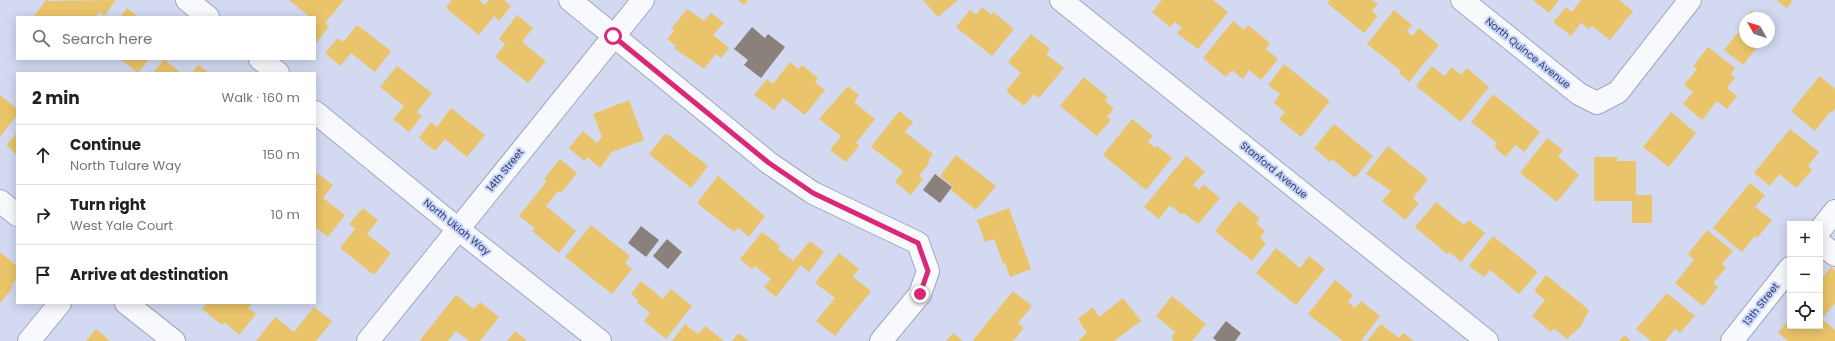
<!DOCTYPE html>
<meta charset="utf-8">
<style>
:root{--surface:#fff;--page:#f2f2f2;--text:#202124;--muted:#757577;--line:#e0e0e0}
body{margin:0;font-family:Poppins,sans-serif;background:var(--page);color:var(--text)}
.controls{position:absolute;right:12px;bottom:12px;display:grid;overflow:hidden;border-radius:0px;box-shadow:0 2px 10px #0003}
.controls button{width:36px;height:36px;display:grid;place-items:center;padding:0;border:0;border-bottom:1px solid var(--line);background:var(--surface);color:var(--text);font:20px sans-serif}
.compass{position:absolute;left:1739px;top:12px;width:36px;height:36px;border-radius:50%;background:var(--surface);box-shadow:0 2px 10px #0003;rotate:309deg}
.stop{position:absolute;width:12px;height:12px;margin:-9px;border:3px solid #db2777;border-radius:50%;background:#fff}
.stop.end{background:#db2777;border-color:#fff;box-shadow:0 1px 4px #0008}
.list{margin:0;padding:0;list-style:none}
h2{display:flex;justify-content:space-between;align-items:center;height:52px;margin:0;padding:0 16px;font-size:17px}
h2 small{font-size:13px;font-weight:400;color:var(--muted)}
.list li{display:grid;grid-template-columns:26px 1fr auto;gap:12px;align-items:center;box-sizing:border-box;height:60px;padding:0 16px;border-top:1px solid var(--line)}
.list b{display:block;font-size:15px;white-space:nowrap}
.list p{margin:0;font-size:13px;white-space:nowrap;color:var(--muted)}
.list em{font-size:13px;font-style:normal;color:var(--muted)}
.icon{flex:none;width:22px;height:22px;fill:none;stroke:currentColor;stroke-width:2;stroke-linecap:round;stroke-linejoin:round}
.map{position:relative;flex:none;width:1835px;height:341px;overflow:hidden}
.search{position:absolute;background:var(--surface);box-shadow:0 2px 10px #0003;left:16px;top:16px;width:300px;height:44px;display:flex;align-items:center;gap:10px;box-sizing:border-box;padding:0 14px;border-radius:0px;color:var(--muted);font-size:15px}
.panel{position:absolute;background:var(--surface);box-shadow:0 2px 10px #0003;left:16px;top:72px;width:300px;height:232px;border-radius:0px}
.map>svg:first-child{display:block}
.homes{fill:#e9c46a}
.industry{fill:#8a817c}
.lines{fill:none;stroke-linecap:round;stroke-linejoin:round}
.minor-casing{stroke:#a0a6bd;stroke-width:24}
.minor{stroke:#f8f9fd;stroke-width:22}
.route{stroke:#db2777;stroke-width:5}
.labels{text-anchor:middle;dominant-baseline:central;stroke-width:4;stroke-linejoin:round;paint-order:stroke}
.street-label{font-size:10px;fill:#313956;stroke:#c5d3fe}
</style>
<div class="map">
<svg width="1835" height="341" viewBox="0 0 1835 341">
<rect width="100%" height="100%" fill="#d2d9f1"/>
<!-- homes -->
<path class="homes" d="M46,0L50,1L116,0L104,16L99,12L95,17H35L34,16Z
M289,0H344L325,23L329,26L315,45V17H310Z
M452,0H479L485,5L489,0H504L511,6L499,21L494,16L479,35L446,8Z
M738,0H748L744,5Z
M923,0H958L938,17Z
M1162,0H1213L1228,12L1198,49L1177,33L1182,27L1175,22L1170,27L1152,12Z
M1330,0H1372L1378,4L1372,11L1378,16L1364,33L1327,3Z
M1533,0H1559L1549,13Z
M1581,0H1619L1633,11L1610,40L1592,26L1589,29L1581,23L1571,36L1553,22L1566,7L1572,12Z
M1776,0H1793L1787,8Z
M982,7L991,15L993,12L1014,29L992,56L956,27L970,10L976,15Z
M127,8L138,17H120Z
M687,9L704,21L711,13L724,23L713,35L729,48L721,58L716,54L704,69L674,48L676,46L667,39L674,31L671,29Z
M1394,10L1412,25L1407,31L1412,36L1419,28L1439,45L1409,82L1399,73L1401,71L1367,44Z
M1751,11L1760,18H1745Z
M517,15L533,28L522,42L546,61L528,83L495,57L505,44L499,39Z
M1745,18V42H1761L1743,65L1724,50L1740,30L1738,28Z
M1233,21L1244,30L1248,25L1270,43L1266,49L1278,59L1261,80L1249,70L1243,79L1232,70L1226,77L1203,58Z
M357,25L391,51L375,72L351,53L340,66L325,53L338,38L343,42Z
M1031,34L1050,49L1046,54L1064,68L1039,98L1034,94L1024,106L1006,91L1021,73L1008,62Z
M1708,47L1735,68L1731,74L1735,78L1727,88L1737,96L1727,109L1717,101L1702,120L1683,104L1693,92L1684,85L1697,69L1693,66Z
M120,59H149L138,73Z
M164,59L181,73H153Z
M790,62L798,69L802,65L818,78L815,82L825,90L805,115L783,98L774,110L754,95L767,79L773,84Z
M1284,64L1330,101L1301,137L1279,119L1285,112L1274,103L1280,94L1268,85Z
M198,65L209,73H192Z
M397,66L432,93L417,112L422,116L409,132L393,119L404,106L380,87Z
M1432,66L1444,76L1452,67L1461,75L1467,68L1489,87L1461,122L1416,86Z
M1820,76L1835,89V109L1831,113L1830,112L1815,131L1791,111Z
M1084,77L1108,97L1105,101L1114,109L1107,117L1111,120L1097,136L1060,106Z
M848,86L859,95L854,102L875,119L856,143L859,146L846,162L830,150L841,136L819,119Z
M1493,94L1540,132L1524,152L1515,145L1506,157L1494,147L1497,143L1471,122Z
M0,95L17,109V115L0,137Z
M629,100L644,140L612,152L600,168L587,157L584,161L569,148L583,131L597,143L602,137L593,114Z
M451,108L485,135L467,157L445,139L435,151L419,138L431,122L437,127Z
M899,111L913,122L905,132L933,154L928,161L930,162L919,176L923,179L911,195L895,182L903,171L871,147Z
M1671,112L1696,133L1669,167L1643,147Z
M1132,119L1153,136L1148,142L1156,148L1157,146L1172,158L1146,190L1103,155Z
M1334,124L1373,156L1355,178L1332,159L1330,162L1314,148Z
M1790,129L1819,152L1808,166L1812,170L1796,188L1779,174L1770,186L1754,173Z
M17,132V156L7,145Z
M666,133L708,166L691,188L649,154Z
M1547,138L1563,150L1558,156L1579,175L1557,202L1520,173Z
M1388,146L1428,179L1413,198L1419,203L1405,220L1382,201L1391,191L1366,174Z
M956,155L996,186L976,210L951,190L953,187L940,176Z
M1186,156L1205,172L1193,185L1199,190L1203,184L1220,198L1198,224L1184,213L1182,215L1170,205L1159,219L1144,207Z
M1594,157H1618L1617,161H1636V195H1652V223H1632V201H1594Z
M560,159L577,173L561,193L558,191L546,206L576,231L559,253L532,231L535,228L519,216L547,181L544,179Z
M317,173L333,185L323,198L345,215L328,237L315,227V175Z
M718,176L765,216L749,237L738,228L734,232L697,203Z
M1750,183L1765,195L1755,207L1772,220L1757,238L1755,236L1742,252L1713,228Z
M1239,201L1260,218L1256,223L1265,231L1260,238L1266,243L1252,261L1215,231Z
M1436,202L1464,225L1469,220L1485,233L1461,262L1449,252L1447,254L1415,227Z
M363,208L378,220L367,234L391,253L374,275L340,248L355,229L349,224Z
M1009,208L1031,269L1010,277L1005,263H1003L994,239L985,242L977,220Z
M591,225L630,256L625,263L632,269L612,294L565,257Z
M1707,230L1733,251L1722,264L1726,268L1713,283L1718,287L1703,306L1675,283L1694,260L1688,254Z
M762,232L780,246L778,249L793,261L810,241L824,252L809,272L801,265L776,297L764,287L771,279L755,266L752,269L740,259Z
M1493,236L1538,272L1519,294L1490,270L1484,277L1469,266Z
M1276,248L1300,268L1309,256L1325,269L1296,305L1256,273Z
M0,252L17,266V278L11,286L13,287L0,303Z
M839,253L859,269L853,277L871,291L835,336L816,321L835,298L815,283Z
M1831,267L1835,271V303L1822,319L1835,330V341H1786L1787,340L1778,333L1790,318V326H1820V281Z
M1546,275L1589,310L1581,326L1567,339L1554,328L1551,332L1532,316L1545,300L1534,291Z
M1335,280L1353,295L1348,302L1355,308L1361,301L1380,316L1361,341H1343L1308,314Z
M641,281L663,299L671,289L692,306L666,339L644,321L650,313L637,302L638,300L631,294Z
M1013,291L1032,306L1018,323L1024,328L1013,341H974L973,340Z
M1667,293L1695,316L1680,333L1675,329L1665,341H1651L1636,329Z
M456,295L474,309L480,302L499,317L480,341H469L456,331L448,341H422L420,340Z
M1172,296L1206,324L1192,341H1173L1174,340L1171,337L1175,332L1156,316Z
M1123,298L1141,321L1114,341H1078L1087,333L1078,319L1093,307L1099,317Z
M207,303H252L248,308L256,314L239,335L224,322L222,325L202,309Z
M314,307L332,321L316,341H256L275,317L294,332Z
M685,324L698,334L705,326L724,341H672Z
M1381,324L1399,338L1403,333L1414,341H1367Z
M96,329L110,341H86Z
M515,331L527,341H507Z
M738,333L749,341H732Z
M953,333L963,341H946Z
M1624,335L1631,341H1619Z"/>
<!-- industry -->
<path class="industry" d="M752,27L765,38L768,34L785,47L761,78L744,65L748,60L734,49Z
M935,174L952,187L940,203L923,190Z
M641,226L659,240L646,257L628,243Z
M667,239L682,252L668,269L653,256Z
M1226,321L1241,333L1235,341H1217L1213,338Z"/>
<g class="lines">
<!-- minor casing -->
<g class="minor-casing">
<path id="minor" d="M187,0L208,17
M570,0L769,163L813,193L918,243L928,271L920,294L881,341
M1061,0L1487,341
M1462,0L1579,94L1597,103L1618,92L1690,0
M260,59L278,73
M315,112L458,229L600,341
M0,201L17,215
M1820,230L1835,211
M1820,243L1835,255
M126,303L174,341
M29,341L60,303
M368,341L643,0
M1732,341L1790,268"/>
</g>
<!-- minor -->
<use href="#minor" class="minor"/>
</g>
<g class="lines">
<!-- route -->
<path class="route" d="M613,36L769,163L813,193L918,243L928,271L920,294"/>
</g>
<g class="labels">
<!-- street labels -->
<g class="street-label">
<text transform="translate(1528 53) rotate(39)">North Quince Avenue</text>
<text transform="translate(505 170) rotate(-51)">14th Street</text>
<text transform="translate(1274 170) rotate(39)">Stanford Avenue</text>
<text transform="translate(457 227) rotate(39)">North Ukiah Way</text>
<text transform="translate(1761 304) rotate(-52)">13th Street</text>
</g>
</g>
</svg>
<div class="controls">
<button>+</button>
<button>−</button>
<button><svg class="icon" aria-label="locate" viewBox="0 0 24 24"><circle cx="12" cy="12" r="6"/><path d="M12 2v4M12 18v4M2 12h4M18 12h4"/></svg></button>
</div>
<svg class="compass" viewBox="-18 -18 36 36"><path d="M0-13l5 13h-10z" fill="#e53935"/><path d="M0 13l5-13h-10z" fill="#757577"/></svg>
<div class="stop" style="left:613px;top:36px"></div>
<div class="stop end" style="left:920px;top:294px"></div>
<div class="search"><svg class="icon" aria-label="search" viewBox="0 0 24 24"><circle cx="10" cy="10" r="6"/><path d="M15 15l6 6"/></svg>Search here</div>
<section class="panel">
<h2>2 min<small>Walk · 160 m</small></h2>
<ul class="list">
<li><svg class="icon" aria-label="ahead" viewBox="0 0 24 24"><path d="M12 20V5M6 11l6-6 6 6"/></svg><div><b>Continue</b><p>North Tulare Way</p></div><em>150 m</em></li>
<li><svg class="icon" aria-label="right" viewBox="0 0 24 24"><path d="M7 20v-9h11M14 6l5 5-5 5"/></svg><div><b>Turn right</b><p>West Yale Court</p></div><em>10 m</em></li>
<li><svg class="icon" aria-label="arrive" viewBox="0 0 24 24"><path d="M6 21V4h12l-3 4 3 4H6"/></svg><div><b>Arrive at destination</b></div></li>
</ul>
</section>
</div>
